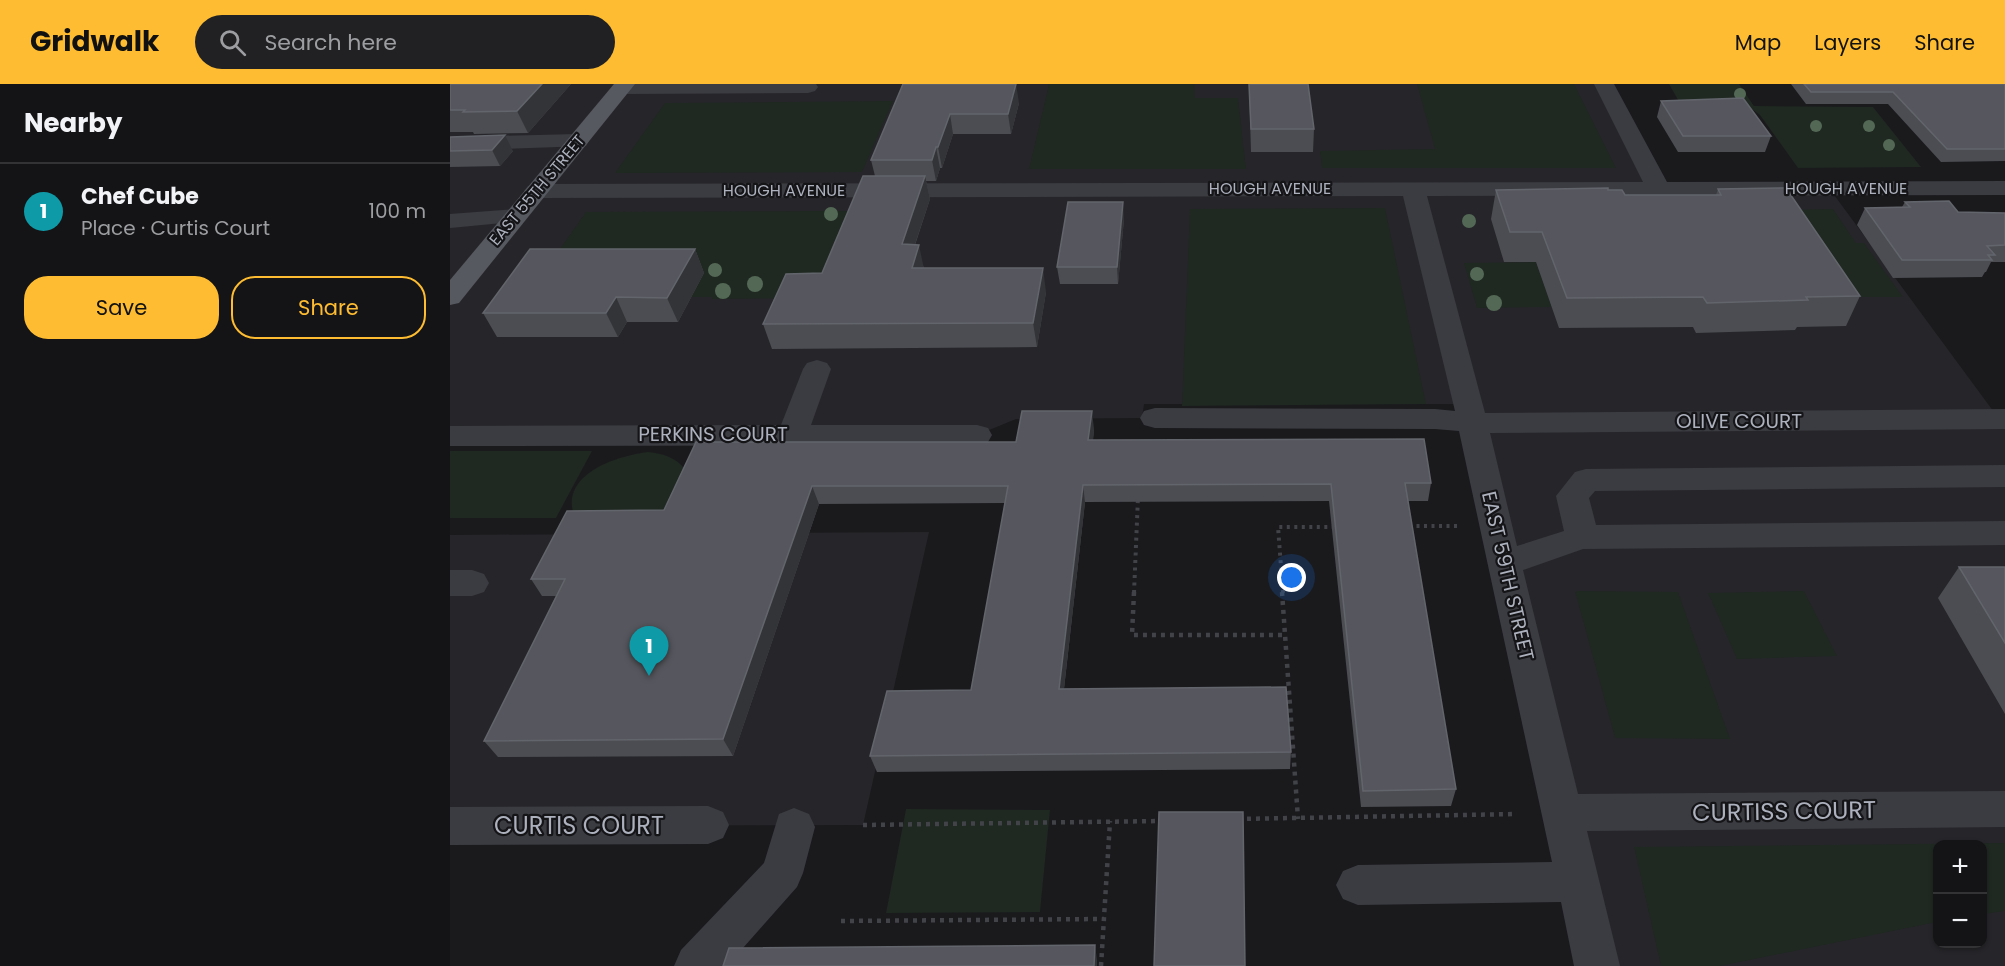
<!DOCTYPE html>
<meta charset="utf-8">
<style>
:root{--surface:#141416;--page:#212123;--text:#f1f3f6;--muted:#9d9ea1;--line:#333335;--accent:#fdbc31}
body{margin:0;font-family:Poppins,sans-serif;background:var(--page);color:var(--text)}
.controls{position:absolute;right:18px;bottom:18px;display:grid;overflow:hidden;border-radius:12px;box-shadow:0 2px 4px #0004}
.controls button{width:54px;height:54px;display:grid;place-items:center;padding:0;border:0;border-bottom:2px solid var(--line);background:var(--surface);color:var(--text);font:30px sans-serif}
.you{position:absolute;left:842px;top:494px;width:21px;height:21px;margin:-15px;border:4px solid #fff;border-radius:50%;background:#1a73e8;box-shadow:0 0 0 9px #1a73e833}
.badge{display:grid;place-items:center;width:39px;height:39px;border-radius:50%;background:var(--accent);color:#fff;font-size:20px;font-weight:700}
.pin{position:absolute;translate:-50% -50px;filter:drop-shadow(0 2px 3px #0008)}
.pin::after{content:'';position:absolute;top:32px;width:21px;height:18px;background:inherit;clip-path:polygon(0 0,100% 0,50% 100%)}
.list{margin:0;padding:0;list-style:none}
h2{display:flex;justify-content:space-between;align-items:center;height:78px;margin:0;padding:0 24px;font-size:26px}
h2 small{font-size:20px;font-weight:400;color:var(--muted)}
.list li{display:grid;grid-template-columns:39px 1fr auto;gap:18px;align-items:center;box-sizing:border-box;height:96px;padding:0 24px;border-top:2px solid var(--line)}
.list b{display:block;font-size:22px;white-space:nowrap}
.list p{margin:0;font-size:20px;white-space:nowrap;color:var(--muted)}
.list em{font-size:20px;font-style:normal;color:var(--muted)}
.actions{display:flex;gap:12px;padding:18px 24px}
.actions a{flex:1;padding:14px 0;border:2px solid var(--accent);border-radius:24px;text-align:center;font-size:21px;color:var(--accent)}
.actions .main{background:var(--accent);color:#111}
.icon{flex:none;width:33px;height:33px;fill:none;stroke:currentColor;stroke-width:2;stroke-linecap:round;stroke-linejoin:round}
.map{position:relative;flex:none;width:1555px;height:882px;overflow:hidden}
header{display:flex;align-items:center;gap:36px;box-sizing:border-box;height:84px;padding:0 30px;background:var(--accent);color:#111}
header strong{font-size:28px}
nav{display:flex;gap:33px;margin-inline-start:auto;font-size:21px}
.search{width:420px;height:54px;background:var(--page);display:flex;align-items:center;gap:15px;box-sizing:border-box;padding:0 21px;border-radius:33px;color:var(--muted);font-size:22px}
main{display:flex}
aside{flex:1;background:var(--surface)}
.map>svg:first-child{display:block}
.built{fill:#26262a;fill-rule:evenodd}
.green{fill:#1f2821}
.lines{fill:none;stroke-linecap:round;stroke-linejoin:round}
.path-far1{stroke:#414349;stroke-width:4;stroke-dasharray:3 4.5;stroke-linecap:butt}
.path{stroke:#414349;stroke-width:4.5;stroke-dasharray:4 5;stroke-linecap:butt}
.minor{fill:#3b3c42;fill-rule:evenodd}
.major{fill:#575961;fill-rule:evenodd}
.tree{fill:#536956}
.wall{fill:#4b4d52}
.shaded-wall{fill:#333438}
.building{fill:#56575e;stroke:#63656c;stroke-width:1.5}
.labels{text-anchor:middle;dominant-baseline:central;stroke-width:4.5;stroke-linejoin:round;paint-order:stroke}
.far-street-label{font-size:16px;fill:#acb1bd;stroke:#151518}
.street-label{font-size:20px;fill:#acb1bd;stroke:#151518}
.near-street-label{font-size:24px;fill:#acb1bd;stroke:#151518}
</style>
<header>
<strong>Gridwalk</strong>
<div class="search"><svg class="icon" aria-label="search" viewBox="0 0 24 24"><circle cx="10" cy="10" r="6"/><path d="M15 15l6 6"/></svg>Search here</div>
<nav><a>Map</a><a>Layers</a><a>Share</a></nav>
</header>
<main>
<aside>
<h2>Nearby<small></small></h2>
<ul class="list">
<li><span class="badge" style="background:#0f9aa8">1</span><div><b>Chef Cube</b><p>Place · Curtis Court</p></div><em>100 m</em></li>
</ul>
<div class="actions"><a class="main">Save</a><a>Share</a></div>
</aside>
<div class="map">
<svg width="1555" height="882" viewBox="0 0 1555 882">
<rect width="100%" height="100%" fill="#1a1a1d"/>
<!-- built -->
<path class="built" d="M0,0H1154L1209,105L1379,104L1549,335H1555V882H1147L1018,320H694L692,334L566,335L527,351L0,352ZM1488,760H1532V860H1488Z
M479,448L413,741L0,742V451Z"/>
<!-- green -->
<path class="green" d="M599,0H745V14H788L796,85H579Z
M967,0H1124L1166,84H872L870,67L985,65Z
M1219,0H1289L1304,22L1423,23L1471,83L1348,84L1310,31L1299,23H1232Z
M443,17L412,88L165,89L215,19Z
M935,124L976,320L732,322L740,125Z
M1383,125L1406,159H1414L1453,213H1376L1337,126Z
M414,127L379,214L262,215L263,213H241L93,189L136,128Z
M1086,178L1102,223L1027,224L1014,179Z
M0,367H142L106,434H0Z
M198,368C214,370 225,373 235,385L221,422L205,433L124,432C110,390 166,372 198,368Z
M1125,507L1228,508L1280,655L1165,654Z
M1354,507L1387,572L1287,575L1258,509Z
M456,725L600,726L590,828L436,829Z
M1555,759V827L1533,830L1532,760H1488L1487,838L1270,882H1211L1184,763Z"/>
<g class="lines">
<!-- path-far1 -->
<path class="path-far1" d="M959,442H1009
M684,509L688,413
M833,509L828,443H886"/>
<!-- path -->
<path class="path" d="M684,508L682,551H835
M832,508L848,735
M788,735L1067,730
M413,741L712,737
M391,837L654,835
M651,882L660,737"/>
<!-- minor -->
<path class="minor" d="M164,0H366L368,3L365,7L358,9L172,10L165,8L162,4Z
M1144,0H1164L1217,98L1555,97V111L977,112L1035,329L1555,325V345L1040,349L1067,462L1114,447L1106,412L1125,388L1136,385L1555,381V403L1145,407L1139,414L1146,441L1555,437V461L1133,465L1073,486L1128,710L1555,707V743L1137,747L1170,882H1124L1111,818L908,821L893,815L886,801L893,787L908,781L1102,778L1009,347L985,345L705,344L694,341L690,334L694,327L705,324L985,325L1005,327L953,112L86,114L78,112L74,107L78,102L86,100L1193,98Z
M128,50L136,52L139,57L136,62L0,67V53Z
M65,125L74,127L77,132L74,137L0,144V130Z
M367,276L377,279L381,285L361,341H527L538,344L542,351L538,358L527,361L0,362V342L331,341L353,285L357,279Z
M0,486H22L34,490L39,499L34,508L22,512H0Z
M258,722L273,728L279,741L273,754L258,760L0,761V723Z
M344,724L359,730L365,743L353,789L347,803L277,882H224L231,866L314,779L329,730Z"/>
<!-- major -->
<path class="major" d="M164,0H185L9,219L0,221V196Z"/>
</g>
<!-- trees -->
<g class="tree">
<circle cx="1290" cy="10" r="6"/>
<circle cx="1366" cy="42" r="6"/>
<circle cx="1419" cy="42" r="6"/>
<circle cx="1439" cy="61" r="6"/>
<circle cx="381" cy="130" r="7"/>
<circle cx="1019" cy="137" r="7"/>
<circle cx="265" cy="186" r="7"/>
<circle cx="1027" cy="190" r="7"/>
<circle cx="305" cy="200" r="8"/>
<circle cx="273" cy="207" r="8"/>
<circle cx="1044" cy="219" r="8"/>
</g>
<!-- wall -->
<path class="wall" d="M0,0H121L78,49L24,50L23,48H0Z
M453,0L569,19L561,50H503L492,84H490L486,97H476L480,115L465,161L474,184L596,208L587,263L322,265L313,240L372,189L425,92L421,76Z
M799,0H858L864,45L863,68H801Z
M1341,0H1555V77L1491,78L1438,20H1356Z
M1211,17L1321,52L1315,68H1228L1207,33Z
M0,53L63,67L50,82L0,83Z
M1268,105L1410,212L1396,242L1347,243L1345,246L1246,249L1243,243L1109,244L1086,178H1054L1041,135L1046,106H1158L1175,111H1266Z
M1455,118L1508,128L1555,129V178H1541L1536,188H1535L1532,193L1443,194L1407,141L1415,124L1452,123Z
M674,135L668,200H610L607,183Z
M245,165L254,189L228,238H177L168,253H47L33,229Z
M644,345L643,356L981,399L978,417H958L1006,705L1001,722L911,723L879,417L635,418L614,605L841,668L840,685L427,688L420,672L521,606L555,419L369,420L283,672L48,673L34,657L106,512H92L81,495L214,426L566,358Z
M1509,483H1555V630L1488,514Z"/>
<!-- shaded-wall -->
<path class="shaded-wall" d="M92,0H121L78,49L67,27Z
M566,0L569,19L561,50L558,30Z
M500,30L503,50L492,84L488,63Z
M55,51L63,67L50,82L42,66Z
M486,63L490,84L486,97L482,76Z
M475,92L480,115L457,184L452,160Z
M673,118L674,135L668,200L667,183Z
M469,161L474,185L462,184Z
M245,165L254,189L228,238L217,214Z
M593,184L596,208L587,263L583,239Z
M166,213L177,238L168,253L156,229Z
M642,327L644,345L641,374L638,356Z
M633,401L635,418L612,622L609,605Z
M362,402L369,420L283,672L273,655Z
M645,861L647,876V882H644Z"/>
<!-- building -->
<path class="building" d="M0,0H92L67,27L13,28L15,26H0Z
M453,0H566L558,30H500L488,63H486L482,76H421Z
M799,0H858L864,45H801Z
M1354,0H1555V65H1497L1443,8H1361Z
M1293,14L1321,52H1233L1211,17Z
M55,51L42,66L0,67V53Z
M413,92H475L452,160L469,161L462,184H593L583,239L313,240L336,190L372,189Z
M1158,104V106H1172L1175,111H1271L1268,105L1336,104L1410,212L1356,213L1358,216L1257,219L1253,213L1117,214L1092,148H1060L1046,106Z
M1499,117L1508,128L1555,129V161L1537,162L1545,171H1538L1542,176H1452L1415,124L1460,123L1455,118Z
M618,118H673L667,183H607Z
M80,165H245L217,214L166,213L156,229H33Z
M572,327H642L638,356L974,355L981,399H955L1006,705L913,707L881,400L633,401L609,605L836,603L841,668L420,672L437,607L521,606L558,402H362L273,655L34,657L115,495H81L117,427L214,426L246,358H566Z
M1509,483H1555V559Z
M709,728H793L795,882H704Z
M645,861L644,882H273L279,864Z"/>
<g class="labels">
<!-- far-street labels -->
<g class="far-street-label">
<text x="820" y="104">HOUGH AVENUE</text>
<text x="1396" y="104">HOUGH AVENUE</text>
<text transform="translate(87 106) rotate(-50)">EAST 55TH STREET</text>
<text x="334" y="106">HOUGH AVENUE</text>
</g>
<!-- street labels -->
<g class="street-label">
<text x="1289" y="337">OLIVE COURT</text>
<text x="263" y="350">PERKINS COURT</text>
<text transform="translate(1058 492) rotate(77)">EAST 59TH STREET</text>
</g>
<!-- near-street labels -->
<g class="near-street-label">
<text transform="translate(1334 727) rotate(-1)">CURTISS COURT</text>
<text x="129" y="741">CURTIS COURT</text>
</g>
</g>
</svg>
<div class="controls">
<button>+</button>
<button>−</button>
</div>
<div class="you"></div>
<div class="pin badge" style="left:199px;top:592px;background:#0f9aa8">1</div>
</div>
</main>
